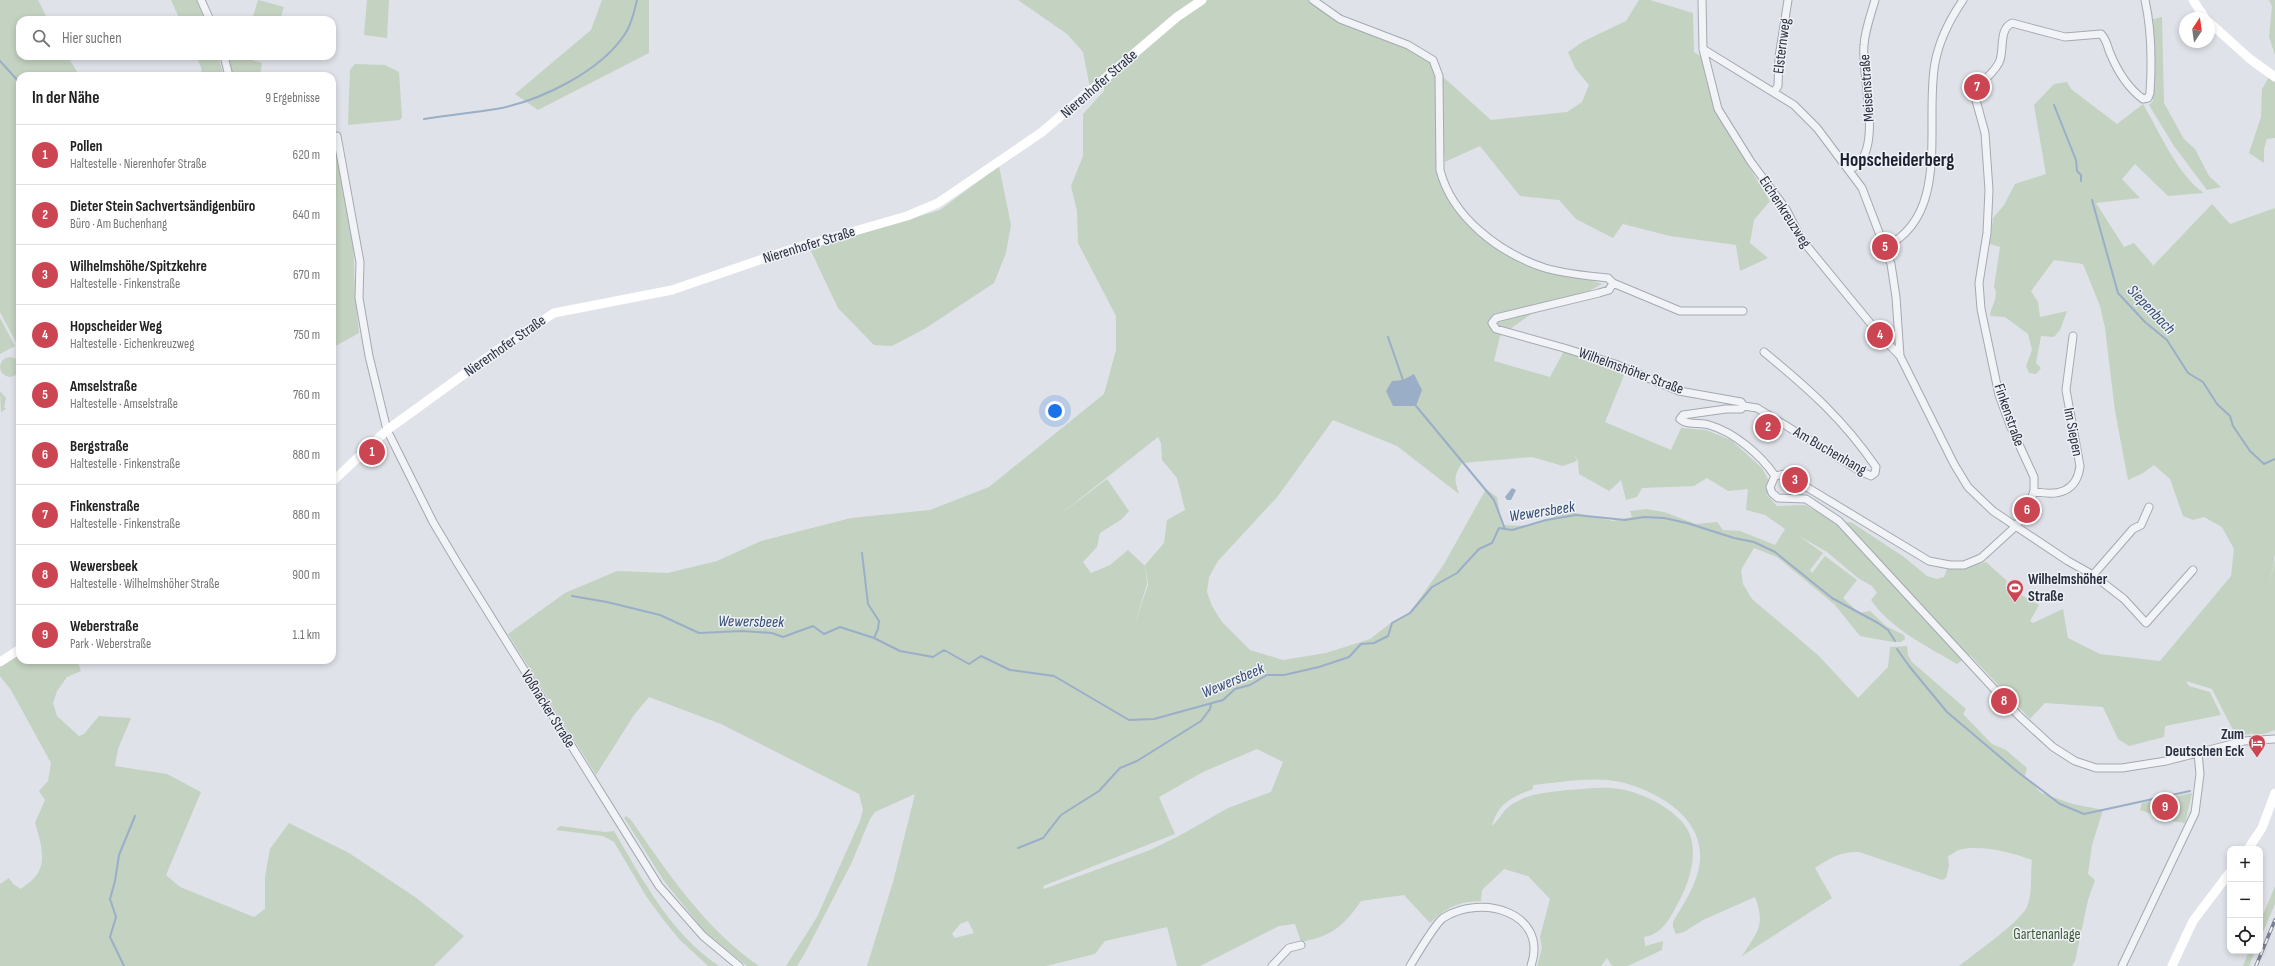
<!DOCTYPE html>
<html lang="de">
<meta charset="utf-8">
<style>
:root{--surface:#fff;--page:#f2f2f2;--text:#222;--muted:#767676;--line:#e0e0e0;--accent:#cb4652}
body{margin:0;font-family:"Sofia Sans Condensed",sans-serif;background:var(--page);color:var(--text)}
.controls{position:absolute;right:12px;bottom:12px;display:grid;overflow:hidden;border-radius:8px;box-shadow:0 2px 6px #0003}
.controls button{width:36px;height:36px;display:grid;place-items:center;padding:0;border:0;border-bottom:1px solid var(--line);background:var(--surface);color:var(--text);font:20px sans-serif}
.compass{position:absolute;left:2179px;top:12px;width:36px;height:36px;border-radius:50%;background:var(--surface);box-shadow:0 2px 6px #0003;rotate:13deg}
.you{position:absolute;left:1055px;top:411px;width:14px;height:14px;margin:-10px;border:3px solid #fff;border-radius:50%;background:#1a73e8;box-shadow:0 0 0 6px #1a73e833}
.badge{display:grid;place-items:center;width:26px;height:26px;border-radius:50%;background:var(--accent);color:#fff;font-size:13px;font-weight:700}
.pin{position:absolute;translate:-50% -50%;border:2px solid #fff;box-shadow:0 1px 4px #0006}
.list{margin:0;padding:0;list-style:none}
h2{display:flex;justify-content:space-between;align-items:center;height:52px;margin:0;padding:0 16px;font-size:17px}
h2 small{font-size:13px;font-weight:400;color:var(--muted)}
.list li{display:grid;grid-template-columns:26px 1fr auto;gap:12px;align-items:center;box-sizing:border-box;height:60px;padding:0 16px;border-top:1px solid var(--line)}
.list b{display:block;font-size:15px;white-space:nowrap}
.list p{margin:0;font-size:13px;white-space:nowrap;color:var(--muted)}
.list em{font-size:13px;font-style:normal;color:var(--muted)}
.icon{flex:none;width:22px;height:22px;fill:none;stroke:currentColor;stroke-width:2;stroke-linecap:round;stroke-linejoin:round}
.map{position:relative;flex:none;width:2275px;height:966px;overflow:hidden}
.search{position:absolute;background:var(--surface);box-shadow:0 2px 6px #0003;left:16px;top:16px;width:320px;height:44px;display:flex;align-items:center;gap:10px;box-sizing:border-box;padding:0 14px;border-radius:12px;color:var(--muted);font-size:15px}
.panel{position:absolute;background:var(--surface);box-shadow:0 2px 6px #0003;left:16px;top:72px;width:320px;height:592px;border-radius:12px}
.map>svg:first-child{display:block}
.green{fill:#c4d2c1;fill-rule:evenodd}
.water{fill:#9baec8}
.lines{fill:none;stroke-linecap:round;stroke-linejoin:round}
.stream{stroke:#9baec8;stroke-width:2}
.street-casing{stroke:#a4a9b2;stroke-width:9}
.street{stroke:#f2f3f7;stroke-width:7}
.secondary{stroke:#fff;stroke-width:9}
.rail-casing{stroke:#798192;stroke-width:3.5}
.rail{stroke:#eff1f6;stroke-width:2;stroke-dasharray:6;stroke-linecap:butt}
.labels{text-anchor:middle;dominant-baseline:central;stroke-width:3;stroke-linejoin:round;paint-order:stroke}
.street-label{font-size:15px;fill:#282f3f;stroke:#eff1f6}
.poi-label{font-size:15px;font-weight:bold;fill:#282f3f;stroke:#eff1f6;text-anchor:start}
.park-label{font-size:15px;fill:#3b5b36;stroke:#eff1f6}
.water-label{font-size:16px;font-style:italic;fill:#334c72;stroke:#eff1f6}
.district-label{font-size:19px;font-weight:bold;fill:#1b2130;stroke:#eff1f6}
</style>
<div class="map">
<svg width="2275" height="966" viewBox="0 0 2275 966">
<rect width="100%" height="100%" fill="#dfe2e8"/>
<!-- green -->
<path class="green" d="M0,0H38L48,20H20V56H67L80,76H20V350L0,312Z
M171,0H201L198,3L205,20H180Z
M258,0L284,7L280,20H252Z
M367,0H389L387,38L364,35Z
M602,0H649V53L538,110L515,94L591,30Z
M1018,0H1195L1090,88L1083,52L1067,34Z
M1205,0H1308L1339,20L1427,57L1442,76L1491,120L1567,112L1582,102L1589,85L1575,68L1568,52L1584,41L1626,21L1639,0H1650L1693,13L1694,52L1702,57L1706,80L1717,115L1770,201L1754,220L1750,243L1768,258L1740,271L1736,245L1670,236L1623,224L1631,212L1635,199L1631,212L1613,238L1576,219L1559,200L1520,196L1480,146L1445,162L1443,142L1436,141C1436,155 1435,170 1440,183C1451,213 1488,247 1517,259C1525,263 1535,264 1543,266C1563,272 1583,277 1602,284L1585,293L1536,304L1534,312L1500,336L1494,361L1550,377L1564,351L1625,373L1605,422L1671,450L1681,428L1706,430L1731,440L1762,468L1769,481L1767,495L1777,506L1805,505L1837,523L1851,522L1904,557L1927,576L1937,579L1944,577L1947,569L1965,568L1986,562L2007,581L2005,586L2039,605L2030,621L2033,623L2063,609L2068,638L2100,654L2160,661L2231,576L2234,549L2222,527L2204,517L2193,520L2183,516L2170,479L2154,465L2143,473L2128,480L2115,411L2105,328L2100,306L2083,264L2054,260L2031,291L2038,302L2040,317L2067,311L2060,330L2054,337L2041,336L2036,363L2041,368L2036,374L2029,373L2026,366L2032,350L2028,334L2005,317L1990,316C1990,307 2000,297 1994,287L2000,247L1990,244L1993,218L2004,205L2015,184L2046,174L2034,105L2054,84L2067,82L2071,89L2117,124L2143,104C2159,131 2178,176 2204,193L2168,196L2135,164L2122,179L2140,198L2096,203L2124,247L2134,243L2153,265L2152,267L2212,204L2230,224L2275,208V554L2270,584L2247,622L2270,584L2275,558V730L2264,734H2252L2251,730V734L2244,735L2242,730L2234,732L2212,689L2186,681L2189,686L2210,692L2221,715L2165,726L2164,737L2129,746L2118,739L2103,707L2045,703L2030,719L1970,655L1957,664C1927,646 1892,630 1871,600L1877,593L1872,586L1858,578L1827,552L1799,536L1823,553L1810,570L1812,573L1825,556L1857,580L1843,598L1859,613L1870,611L1886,626L1904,635L1905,639L1901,642H1893L1860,636L1835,605L1777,557L1754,548L1741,570L1743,584L1752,599L1819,656L1858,698L1888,667L1890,647L1907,646L1908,655L1912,662L1966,709L1963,714L1992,744L2006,750L2027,768L2025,776L2041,793L2073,804L2103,810L2092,845L2088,874L2095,880L2088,900L2075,961L2072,966H1959C1974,954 2020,922 2027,907C2033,893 2030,875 2032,860C2014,853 1979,844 1959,850C1955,851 1952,855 1948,856L1949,866L1946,878L1942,880L1859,852C1842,851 1829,858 1815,868L1832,898L1742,956C1757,932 1766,926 1755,897L1703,920L1684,932L1676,934L1673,927V922C1685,902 1702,877 1700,852C1698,814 1654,790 1621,782C1593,776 1562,782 1533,785V789C1512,797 1498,803 1492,826C1504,815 1501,809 1520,800C1533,793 1553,792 1567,790C1585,789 1602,786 1619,789C1643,792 1685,813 1691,838C1697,861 1688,885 1677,905C1669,920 1662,934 1644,937L1645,946L1663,941L1662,950L1628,966H1612L1607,958L1601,966H1537L1542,948L1540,937L1550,899L1528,876L1504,869L1482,890L1481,901C1457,902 1447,907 1430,923L1404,895L1361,901C1343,927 1332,936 1301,942L1295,924L1279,926L1200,966H1177L1167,927L1105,941L1095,954L1046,966H867L893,882L915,794L875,812L870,819L851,864L805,953L797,966H786L817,917L860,821L863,810L859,794L721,724L649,697L634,715L596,775L508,634L565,593L617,571L668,573L717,561L761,541L851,518L930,510L989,487L1104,394L1116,350V316L1078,243L1077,211L1071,186L1083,156V114L1104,91V84L1177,21ZM1333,420L1397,446L1459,494C1454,480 1454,475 1462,463L1532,457L1563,466L1577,461L1574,454L1578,461L1579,474L1609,491L1621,480L1626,500L1637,497L1642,488L1694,486L1707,478L1728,491L1748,489L1746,510L1765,515L1785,529L1775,545L1740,531L1723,530L1717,522L1696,524L1664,512L1646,509L1630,511L1632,517L1613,521L1567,511L1548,520L1527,526L1502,525L1497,497L1486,489L1444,564L1409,614L1392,622L1370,639L1326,653L1283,660L1250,650L1222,622L1212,606L1207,592L1209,577L1218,561L1278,496ZM1158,437L1161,443L1162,460L1177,478L1185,510L1167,520L1164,543L1145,565L1148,585L1134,626L1147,584L1145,566L1128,550L1110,565L1091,573L1083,562L1097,547L1100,533L1122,519L1129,511L1107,479L1058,516ZM1257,749L1283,762L1271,792L1228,808L1177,837L1150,850L1044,889L1043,886L1175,834L1159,797L1203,772ZM968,921L974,933L955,938L952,934L960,924Z
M2269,0H2275V55L2269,37L2272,6Z
M2162,17L2164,103L2184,139L2195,149L2209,176L2221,187L2207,190L2174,146L2149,105L2153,101L2155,76L2153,19Z
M196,56H218L224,76H202L201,67Z
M227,56H237L262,63L260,76H231Z
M355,64L385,65L399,72L402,117L400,120L348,125L350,70Z
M2275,76V138L2267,139L2264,149V163L2249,153L2261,117L2262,89L2269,77Z
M332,144L336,147L353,231L355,294L359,333L332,348Z
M999,166L1011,225L1006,253L994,283L926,328L892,346L874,345L838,308L810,249L940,210Z
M0,318L15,346L0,354Z
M0 367a10 10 0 1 1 20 0a10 10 0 1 1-20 0Z
M0,391L6,398L4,407L6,409L1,412Z
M20,655V660H77L81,671L67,677L57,691L53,703L57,716L79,736L84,734L99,716L131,718L118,749L115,766L167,774L201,792L166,875L180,887L254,917L265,909V877L270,849L289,823L349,853L415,897L464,936L434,966H0V884L9,878L13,884L21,889C25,885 31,882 35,877C48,863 40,839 35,823L45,800L39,791L48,781L51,763L11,690L0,676V666Z
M2192,793L2185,823L2171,821L2140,810L2142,803Z
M626,816L631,820C668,873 705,929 759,966H747L705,932L664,881L628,824L624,818Z
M560,826L605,832L614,831C643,880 670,933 719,966H708L679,939L662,918L646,896L614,842L603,836L556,830Z
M2275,886V904L2260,939V922Z
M2249,951H2255L2249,966H2243Z"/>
<!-- water -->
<path class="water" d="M1414,374L1422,390L1416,406H1393L1386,391L1392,381L1403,380Z
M1512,488L1516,490L1511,500H1507L1505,497Z"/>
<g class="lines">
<!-- stream -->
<path class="stream" d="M0,61L20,83
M2054,105L2076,160L2077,171L2081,175V181
M424,119C448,115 472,113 496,109C540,101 600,72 625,34C632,24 634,12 637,0
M2092,200L2118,293L2145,322L2167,340L2188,373L2203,382L2217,404L2230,416L2233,426L2250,451L2264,464L2275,459
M1388,337L1403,380
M1416,406L1494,500L1505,529
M862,553L868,604L879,621L878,629L874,638
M572,596L607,602L660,615L699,633L742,631L772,633L783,637L813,626L824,634L840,627L874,638L900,651L933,657L944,650L969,664L981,656L1010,670L1054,676L1129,720L1154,719L1223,700L1235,689L1250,685L1267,675H1284L1319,667L1349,657L1361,644L1374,643L1388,636L1392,623L1410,613L1432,587L1457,573L1479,549L1492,543L1499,528L1512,530L1546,520L1576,515L1625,520L1644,517L1664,518L1687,523L1734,538L1754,542L1775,552L1832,598L1878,623L1888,630L1895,641
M1897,649L1909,666L1947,712L2019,773L2060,804L2084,814L2190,791
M1018,848L1043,838L1061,815L1099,791L1120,768L1137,761L1201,721L1210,709L1211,704
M124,966L110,937L116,917L110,899L115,881L119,855L135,816"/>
<!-- street casing -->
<g class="street-casing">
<path id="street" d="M201,0L210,20
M1313,0L1340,19L1408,45L1433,60L1439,76L1440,170C1452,217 1499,253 1545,268C1566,274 1587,276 1608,278L1613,283L1609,290L1599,293L1496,318L1492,323L1496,329L1564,348L1615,364L1679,391L1741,402L1744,406L1741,409H1726L1683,415L1680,419C1688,426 1700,422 1709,425C1734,432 1761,455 1775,476
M1702,0L1703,49L1718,109L1751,162L1786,209L1802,240L1880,335L1900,356
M2145,0C2152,31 2152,62 2150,93L2148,98L2143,99C2128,88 2117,70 2110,53C2107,46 2107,40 2101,34L2065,37L2012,23C1999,29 2004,48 2000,60C1996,73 1980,81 1974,93L1985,133L1989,190L1987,233L1979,283L1981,309L1999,395L2010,425L2034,477V491L2027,510L2016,526L1981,558L1964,565H1950L1929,561L1785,474L1775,476L1770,487L1772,493L1778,498L1806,499L1839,521L2019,716L2053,747L2075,761L2096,768H2122L2166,761L2244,741L2275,739
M1703,49L1794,105L1817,128L1862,188L1891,264L1896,297L1900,356L1954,464L1968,487L1993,511L2068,561L2093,575L2124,599L2146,623L2193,570
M224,56L229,76
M1774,92L1778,86L1779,57L1788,0
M332,138L337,136L360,262L359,298L369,356L387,430L433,522L458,564L659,886L703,936L739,966
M1849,170C1852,168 1857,166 1859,163C1881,140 1861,75 1864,45C1865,30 1871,14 1875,0
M1885,247C1952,215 1924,121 1935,63C1939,41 1950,19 1963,0
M1613,283L1680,311H1743
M1744,406L1757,408L1860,471L1871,476L1875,473L1876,467C1843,419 1809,389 1764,352
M2034,491C2057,497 2077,492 2080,466L2066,390L2073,336
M2093,575L2133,529L2141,525L2149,507
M1272,966L1289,948L1301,945
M1410,966C1416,956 1436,923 1443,918C1482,893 1549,913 1531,966
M2122,966L2195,813L2200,774L2198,753"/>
</g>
<!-- street -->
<use href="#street" class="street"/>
<!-- secondary -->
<path class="secondary" d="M2193,0L2205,18
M2209,22L2250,59L2275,77
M332,482L387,430L499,349L554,313L672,290L792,249L907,216L938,203L1042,132L1177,17L1202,0
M0,662L20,649
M2248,849L2262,828L2275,793
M2172,966L2193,921L2230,872"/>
<!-- rail casing -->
<g class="rail-casing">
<path id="rail" d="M2256,966L2275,920"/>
</g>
<!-- rail -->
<use href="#rail" class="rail"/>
</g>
<!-- icons -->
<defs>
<g id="stadium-pin" transform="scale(0.9)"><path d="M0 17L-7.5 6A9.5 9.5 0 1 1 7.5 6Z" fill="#cb4652" stroke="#eff1f6"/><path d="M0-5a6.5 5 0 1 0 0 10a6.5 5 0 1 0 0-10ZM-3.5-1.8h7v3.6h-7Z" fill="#fff"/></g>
<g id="hotel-pin" transform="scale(0.9)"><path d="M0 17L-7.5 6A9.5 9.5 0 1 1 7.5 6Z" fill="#cb4652" stroke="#eff1f6"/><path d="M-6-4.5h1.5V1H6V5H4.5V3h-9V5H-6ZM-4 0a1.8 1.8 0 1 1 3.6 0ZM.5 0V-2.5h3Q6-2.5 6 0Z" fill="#fff"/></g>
</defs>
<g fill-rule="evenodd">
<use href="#stadium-pin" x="2015" y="588"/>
<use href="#hotel-pin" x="2257" y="743"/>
</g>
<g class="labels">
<!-- street labels -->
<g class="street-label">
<text transform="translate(1782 46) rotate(-83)">Elsternweg</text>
<text transform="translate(1099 84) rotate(-41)">Nierenhofer Straße</text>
<text transform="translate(1867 88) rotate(-94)">Meisenstraße</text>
<text transform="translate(1785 212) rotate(57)">Eichenkreuzweg</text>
<text transform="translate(809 245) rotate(-17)">Nierenhofer Straße</text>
<text transform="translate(505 346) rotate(-35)">Nierenhofer Straße</text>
<text transform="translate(1631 371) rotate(20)">Wilhelmshöher Straße</text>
<text transform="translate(2009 415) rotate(71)">Finkenstraße</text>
<text transform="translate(2073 432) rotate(79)">Im Siepen</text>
<text transform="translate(1830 451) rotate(30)">Am Buchenhang</text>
<text transform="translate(548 709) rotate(58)">Voßnacker Straße</text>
</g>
<!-- poi labels -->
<g class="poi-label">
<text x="2028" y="579">Wilhelmshöher<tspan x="2028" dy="17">Straße</tspan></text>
<text x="2244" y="734" text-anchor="end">Zum<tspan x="2244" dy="17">Deutschen Eck</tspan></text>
</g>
<!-- park labels -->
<g class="park-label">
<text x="2047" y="934">Gartenanlage</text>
</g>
<!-- water labels -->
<g class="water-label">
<text transform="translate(2151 310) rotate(46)">Siepenbach</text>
<text transform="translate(1542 512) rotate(-9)">Wewersbeek</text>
<text transform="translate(751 622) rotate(1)">Wewersbeek</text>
<text transform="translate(1233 681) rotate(-23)">Wewersbeek</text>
</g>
<!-- district labels -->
<g class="district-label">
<text x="1897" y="160">Hopscheiderberg</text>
</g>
</g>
</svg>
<div class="controls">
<button>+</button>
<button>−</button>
<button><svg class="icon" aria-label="locate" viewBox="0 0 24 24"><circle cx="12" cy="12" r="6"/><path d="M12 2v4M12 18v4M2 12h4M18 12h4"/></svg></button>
</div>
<svg class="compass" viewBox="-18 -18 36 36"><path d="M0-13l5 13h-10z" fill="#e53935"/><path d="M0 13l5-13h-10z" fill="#767676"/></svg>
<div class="you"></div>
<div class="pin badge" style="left:372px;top:452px">1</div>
<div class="pin badge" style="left:1768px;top:427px">2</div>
<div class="pin badge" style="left:1795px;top:480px">3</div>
<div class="pin badge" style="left:1880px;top:335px">4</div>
<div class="pin badge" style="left:1885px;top:247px">5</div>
<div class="pin badge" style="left:2027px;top:510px">6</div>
<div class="pin badge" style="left:1977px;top:87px">7</div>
<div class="pin badge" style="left:2004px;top:701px">8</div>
<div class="pin badge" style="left:2165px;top:807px">9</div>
<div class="search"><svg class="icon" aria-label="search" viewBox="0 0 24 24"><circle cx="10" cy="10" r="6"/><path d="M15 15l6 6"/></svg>Hier suchen</div>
<section class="panel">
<h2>In der Nähe<small>9 Ergebnisse</small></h2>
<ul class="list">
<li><span class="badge">1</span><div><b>Pollen</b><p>Haltestelle · Nierenhofer Straße</p></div><em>620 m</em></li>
<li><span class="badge">2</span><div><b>Dieter Stein Sachvertsändigenbüro</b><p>Büro · Am Buchenhang</p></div><em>640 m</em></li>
<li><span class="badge">3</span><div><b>Wilhelmshöhe/Spitzkehre</b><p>Haltestelle · Finkenstraße</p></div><em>670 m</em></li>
<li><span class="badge">4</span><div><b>Hopscheider Weg</b><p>Haltestelle · Eichenkreuzweg</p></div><em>750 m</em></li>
<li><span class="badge">5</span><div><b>Amselstraße</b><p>Haltestelle · Amselstraße</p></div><em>760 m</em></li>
<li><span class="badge">6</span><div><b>Bergstraße</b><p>Haltestelle · Finkenstraße</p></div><em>880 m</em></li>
<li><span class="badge">7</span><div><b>Finkenstraße</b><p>Haltestelle · Finkenstraße</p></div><em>880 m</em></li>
<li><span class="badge">8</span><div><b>Wewersbeek</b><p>Haltestelle · Wilhelmshöher Straße</p></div><em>900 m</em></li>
<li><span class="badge">9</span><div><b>Weberstraße</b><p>Park · Weberstraße</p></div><em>1.1 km</em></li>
</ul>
</section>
</div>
